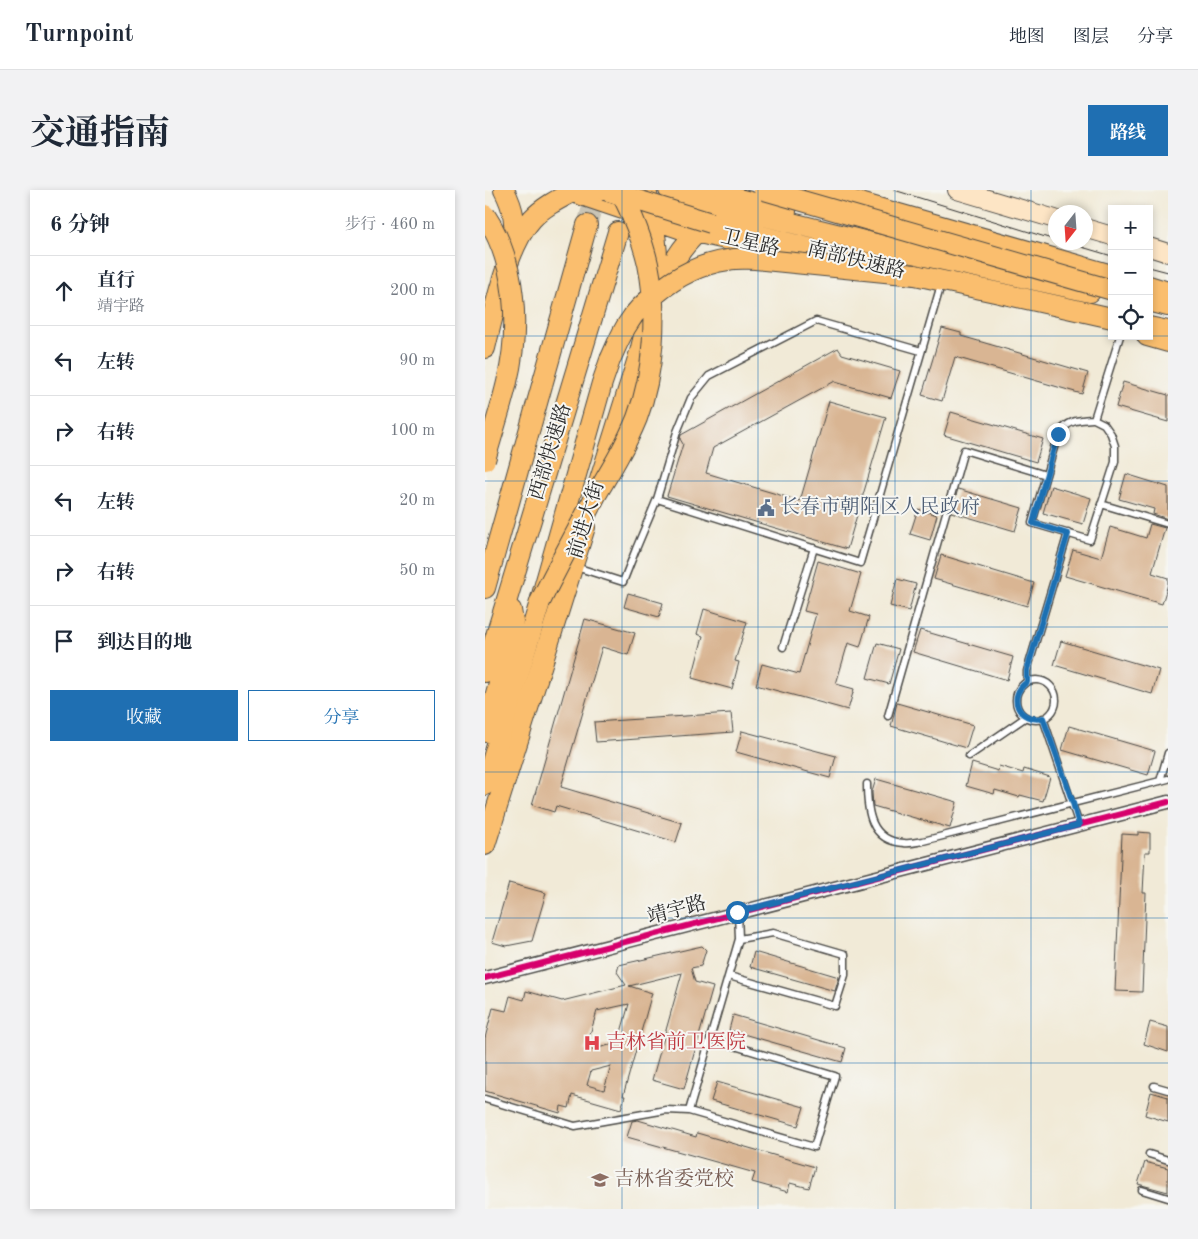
<!DOCTYPE html>
<html lang="zh">
<meta charset="utf-8">
<style>
:root{--surface:#fff;--page:#f2f2f3;--text:#1f2937;--muted:#747a83;--line:#e0e1e3;--accent:#1f6fb2}
body{margin:0;font-family:"Old Standard TT","Noto Serif SC",serif;background:var(--page);color:var(--text)}
.controls{position:absolute;right:15px;top:15px;display:grid;overflow:hidden;border-radius:0px;box-shadow:0 2px 8px #0003}
.controls button{width:45px;height:45px;display:grid;place-items:center;padding:0;border:0;border-bottom:1px solid var(--line);background:var(--surface);color:var(--text);font:25px sans-serif}
.compass{position:absolute;left:563px;top:15px;width:45px;height:45px;border-radius:50%;background:var(--surface);box-shadow:0 2px 8px #0003;rotate:197deg}
.stop{position:absolute;width:15px;height:15px;margin:-11px;border:4px solid #1f6fb2;border-radius:50%;background:#fff}
.stop.end{background:#1f6fb2;border-color:#fff;box-shadow:0 1px 5px #0008}
.list{margin:0;padding:0;list-style:none}
h2{display:flex;justify-content:space-between;align-items:center;height:65px;margin:0;padding:0 20px;font-size:21px}
h2 small{font-size:16px;font-weight:400;color:var(--muted)}
.list li{display:grid;grid-template-columns:32px 1fr auto;gap:15px;align-items:center;box-sizing:border-box;height:70px;padding:0 20px;border-top:1px solid var(--line)}
.list b{display:block;font-size:19px;white-space:nowrap}
.list p{margin:0;font-size:16px;white-space:nowrap;color:var(--muted)}
.list em{font-size:16px;font-style:normal;color:var(--muted)}
.actions{display:flex;gap:10px;padding:15px 20px}
.actions a{flex:1;padding:11px 0;border:1px solid var(--accent);border-radius:0px;text-align:center;font-size:18px;color:var(--accent)}
.actions .main{background:var(--accent);color:#fff}
.icon{flex:none;width:28px;height:28px;fill:none;stroke:currentColor;stroke-width:2;stroke-linecap:round;stroke-linejoin:round}
.map{position:relative;flex:none;width:683px;height:1019px;overflow:hidden;border-radius:0px}
header{display:flex;align-items:center;gap:30px;box-sizing:border-box;height:70px;padding:0 25px;background:var(--surface);border-bottom:1px solid var(--line)}
header strong{font-size:24px}
nav{display:flex;gap:28px;margin-inline-start:auto;font-size:18px}
.intro{display:flex;align-items:center;justify-content:space-between;box-sizing:border-box;height:120px;padding:0 30px}
h1{margin:0;font-size:35px}
.button{padding:12px 22px;border-radius:0px;background:var(--accent);color:#fff;font-size:18px;font-weight:700}
main{display:flex;gap:30px;padding:0 30px}
aside{flex:1;background:var(--surface);border-radius:0px;box-shadow:0 2px 8px #0003}
.map>svg:first-child{display:block}
.building{fill:#d9b593;fill-rule:evenodd}
.lines{fill:none;stroke-linecap:round;stroke-linejoin:round}
.trunk-tunnel{stroke:#c9c4b5;stroke-width:20;stroke-dasharray:20 10;stroke-linecap:butt}
.service-casing{stroke:#494845;stroke-width:9}
.minor-casing{stroke:#494845;stroke-width:15}
.secondary-casing{stroke:#494845;stroke-width:20}
.primary-casing{stroke:#494845;stroke-width:22}
.trunk-casing{stroke:#494845;stroke-width:22}
.service{stroke:#fff;stroke-width:6}
.minor{stroke:#fff;stroke-width:12}
.secondary{stroke:#fde5c5;stroke-width:18}
.primary{stroke:#fabe6e;stroke-width:20}
.trunk{stroke:#fabe6e;stroke-width:20}
.tram{stroke:#2b2b2b;stroke-width:1}
.trunk-bridge-casing{stroke:#494845;stroke-width:22;stroke-linecap:butt}
.trunk-bridge{stroke:#fabe6e;stroke-width:20}
.cycleway-casing{stroke:#f6f6f2;stroke-width:9}
.cycleway{stroke:#d6006c;stroke-width:6}
.route{stroke:#1f6fb2;stroke-width:6}
.grid{fill:none;stroke:#1f6fb2;stroke-width:1;stroke-opacity:0.55}
.labels{text-anchor:middle;dominant-baseline:central;stroke-width:4;stroke-linejoin:round;paint-order:stroke}
.street-label{font-size:20px;fill:#2b2b2b;stroke:#f6f6f2}
.service-label{font-size:20px;fill:#4e5e75;stroke:#f6f6f2;text-anchor:start}
.health-label{font-size:20px;fill:#be3a42;stroke:#f6f6f2;text-anchor:start}
.education-label{font-size:20px;fill:#785e54;stroke:#f6f6f2;text-anchor:start}
</style>
<header>
<strong>Turnpoint</strong>
<nav><a>地图</a><a>图层</a><a>分享</a></nav>
</header>
<div class="intro"><h1>交通指南</h1><a class="button">路线</a></div>
<main>
<aside>
<h2>6 分钟<small>步行 · 460 m</small></h2>
<ul class="list">
<li><svg class="icon" aria-label="ahead" viewBox="0 0 24 24"><path d="M12 20V5M6 11l6-6 6 6"/></svg><div><b>直行</b><p>靖宇路</p></div><em>200 m</em></li>
<li><svg class="icon" aria-label="left" viewBox="0 0 24 24"><path d="M17 20v-9H6M10 6l-5 5 5 5"/></svg><div><b>左转</b></div><em>90 m</em></li>
<li><svg class="icon" aria-label="right" viewBox="0 0 24 24"><path d="M7 20v-9h11M14 6l5 5-5 5"/></svg><div><b>右转</b></div><em>100 m</em></li>
<li><svg class="icon" aria-label="left" viewBox="0 0 24 24"><path d="M17 20v-9H6M10 6l-5 5 5 5"/></svg><div><b>左转</b></div><em>20 m</em></li>
<li><svg class="icon" aria-label="right" viewBox="0 0 24 24"><path d="M7 20v-9h11M14 6l5 5-5 5"/></svg><div><b>右转</b></div><em>50 m</em></li>
<li><svg class="icon" aria-label="arrive" viewBox="0 0 24 24"><path d="M6 21V4h12l-3 4 3 4H6"/></svg><div><b>到达目的地</b></div></li>
</ul>
<div class="actions"><a class="main">收藏</a><a>分享</a></div>
</aside>
<div class="map">
<svg width="683" height="1019" viewBox="0 0 683 1019">
<rect width="100%" height="100%" fill="#f6f6f2"/>
<filter id="ink" filterUnits="userSpaceOnUse"><feTurbulence type="fractalNoise" baseFrequency=".02" numOctaves="2"/><feDisplacementMap in="SourceGraphic" scale="10" xChannelSelector="R" yChannelSelector="G"/><feConvolveMatrix kernelMatrix="1 2 1 2 8 2 1 2 1" color-interpolation-filters="sRGB"/></filter>
<filter id="wash" filterUnits="userSpaceOnUse"><feTurbulence type="fractalNoise" baseFrequency=".0096" numOctaves="4" result="noise"/><feDisplacementMap in="SourceGraphic" scale="20" xChannelSelector="R" yChannelSelector="G"/><feGaussianBlur stdDeviation="1.12" result="paint"/><feColorMatrix in="noise" values="0 0 0 0 0 0 0 0 0 0 0 0 0 0 0 0 0 1.4 0 .05"/><feComposite in="paint" operator="in"/></filter>
<g filter="url(#wash)">
<rect width="100%" height="100%" fill="#f1ead7"/>
<g id="blocks">
<!-- building -->
<path class="building" d="M457,138L476,143V146L603,183L597,204L470,167L457,211L437,205Z
M353,158L357,164L415,181L406,208L350,192V191L228,258L221,283L315,311L344,211L401,227L362,359L182,306L198,254L195,249L196,245Z
M638,192L683,205V232L631,217Z
M466,222L558,249L551,272L459,245Z
M641,284L683,297V329L668,324L669,319L634,309Z
M566,296L606,308L598,334L558,323Z
M473,299L537,318L530,341L466,322Z
M433,319L452,325L445,350L425,344Z
M665,334L680,338L667,383L683,388V394L677,414L580,386L588,360L616,368L625,337L661,348Z
M456,365L549,393L542,416L449,389Z
M333,371L376,384L365,421L384,427L375,457L363,453L351,494L369,499L363,520L271,495L277,474L314,484L331,424L319,421Z
M412,389L431,394L424,421L405,416Z
M143,403L178,413L174,427L139,417Z
M219,419L262,432L250,471L254,472L247,499L207,488L218,446L212,444Z
M100,429L150,443L143,465L117,457L76,597L197,633L191,652L71,616L69,622L47,615Z
M435,440L528,467L522,490L428,462Z
M576,451L674,480L667,504L569,475Z
M392,453L414,459L404,494L382,488Z
M412,513L488,535L481,558L406,536Z
M246,523L248,542L111,552L109,532Z
M584,536L670,561L663,585L577,560Z
M257,541L351,566L345,588L251,562Z
M487,573L513,581L514,576L538,583L539,579L565,587L558,611L535,605L534,607L510,600L509,604L481,596Z
M391,589L472,612L465,638L388,616L387,602Z
M653,642L665,643V662H660L658,703H661L657,802L630,801L637,644L653,645Z
M24,693L61,703L47,751L21,756L7,752Z
M217,756L221,760L216,776L206,778L210,792L228,797L199,899L167,890L197,783L144,796L167,803L138,906H140L136,919L87,905L84,918L76,916L75,923L0,901V848L8,818L21,821L25,806L39,810L41,801L77,811L141,795L132,782L134,775ZM144,814L133,853L100,861L112,821ZM126,876L119,900L102,895L106,881Z
M269,762L354,787L350,801L265,777Z
M248,825L361,858L357,872L244,840Z
M665,832L683,837V862L659,854Z
M232,892L319,917L313,936L226,911Z
M666,902L683,907V932L660,925Z
M153,930L211,947L212,943L330,977L324,998L305,993L303,1002L267,992L270,983L142,947L147,931Z
M660,972L683,978V1002L653,994Z"/>
</g>
</g>
<g filter="url(#ink)">
<use href="#blocks" fill-opacity="0" stroke="#494845" stroke-width="1"/>
<g class="lines">
<!-- trunk-tunnel -->
<path class="trunk-tunnel" d="M102,35L112,0"/>
<!-- service casing -->
<g class="service-casing">
<path id="service" d="M609,229L619,234L626,244L630,256V272L605,350L547,333L573,244C584,230 592,230 609,229Z
M609,229L635,146
M172,309L375,373L455,98
M616,314L683,334
M91,377L138,392L151,359L172,309L192,242L206,208L224,186L331,131L436,161
M298,457L329,358
M531 510a20 20 0 1 1 40 0a20 20 0 1 1-40 0Z
M542,492V481L583,343
M403,526L479,260L561,285
M558,528L594,635
M484,566L541,527
M675,591L683,563
M382,594C382,621 385,651 419,653C425,654 432,652 438,651L683,589
M244,786L350,816L360,785V764L288,743L254,749
M669,896L683,900
M0,909L90,936L181,920L204,921L254,749L253,722
M204,921L329,957L350,886L226,849
M664,964L683,970
M657,1000L683,1008"/>
</g>
<!-- minor casing -->
<g class="minor-casing">
<path id="minor" d="M0,788L683,612"/>
</g>
<!-- secondary casing -->
<g class="secondary-casing">
<path id="secondary" d="M472,0L570,29
M600,38L627,46
M664,57L683,63"/>
</g>
<!-- primary casing -->
<g class="primary-casing">
<path id="primary" d="M19,0C30,21 30,33 29,56
M82,0L197,39L323,68
M161,0C168,31 176,64 170,96
M218,0L301,21
M330,0L627,85
M664,96L683,102
M174,101C186,77 193,60 213,42
M662,146L683,152
M0,158C9,122 22,56 47,29C59,16 76,8 91,0
M114,293L155,162L164,125
M0,655L100,337"/>
</g>
<!-- trunk casing -->
<g class="trunk-casing">
<path id="trunk" d="M184,0L231,14L431,64L605,102
M226,33L430,85L510,102L627,128
M664,111L683,116
M664,137L683,141
M0,398L102,35
M0,482L133,42
M0,542L22,465L28,432L26,420
M0,595L55,412L117,193L125,170"/>
</g>
<!-- service -->
<use href="#service" class="service"/>
<!-- minor -->
<use href="#minor" class="minor"/>
<!-- secondary -->
<use href="#secondary" class="secondary"/>
<!-- primary -->
<use href="#primary" class="primary"/>
<!-- trunk -->
<use href="#trunk" class="trunk"/>
<!-- tram -->
<path class="tram" d="M409,0L570,50
M580,52L627,66
M664,77L683,82"/>
<!-- trunk-bridge casing -->
<g class="trunk-bridge-casing">
<path id="trunk-bridge" d="M120,0L226,33
M279,0L627,100
M0,25C32,73 35,138 22,192C16,218 7,244 0,270
M125,170C131,157 136,143 144,132C151,120 160,112 171,104C192,86 215,74 243,70C252,68 261,69 270,69L430,85
M55,412C73,376 92,341 111,305C126,280 141,255 152,228C169,183 173,122 163,74C157,48 147,24 135,0"/>
</g>
<!-- trunk-bridge -->
<use href="#trunk-bridge" class="trunk-bridge"/>
<!-- cycleway casing -->
<g class="cycleway-casing">
<path id="cycleway" d="M0,788L683,612"/>
</g>
<!-- cycleway -->
<use href="#cycleway" class="cycleway"/>
</g>
</g>
<g class="lines" filter="url(#ink)">
<!-- route -->
<path class="route" d="M252,722L594,635L588,613L558,528C534,533 521,507 542,492V480L583,344L548,333L573,244"/>
</g>
<!-- grid -->
<path class="grid" d="M137,0V1019M273,0V1019M410,0V1019M546,0V1019M0,146H627M664,146H683M0,291H683M0,437H683M0,582H683M0,728H683M0,873H683"/>
<!-- icons -->
<defs>
<g id="civic-bare" transform="scale(1.35)"><path d="M-.6-6.5H3V-4.5H.6V-3L4-1V1h2V6H-6V1h2V-1L-.6-3ZM-1.2 2.5V6h2.4V2.5Z" fill="#5c6f8a" stroke="#f6f6f2" stroke-width="2.5" paint-order="stroke"/></g>
<g id="hospital-bare" transform="scale(1.35)"><path d="M-5-5h3v3.5h4V-5h3V5h-3V1.5h-4V5h-3Z" fill="#e0444e" stroke="#f6f6f2" stroke-width="2.5" paint-order="stroke"/></g>
<g id="university-bare" transform="scale(1.35)"><path d="M0-5L7-2L0 1L-7-2ZM-4 1L0 2.5L4 1V4Q0 6-4 4Z" fill="#8d6e63" stroke="#f6f6f2" stroke-width="2.5" paint-order="stroke"/></g>
</defs>
<g fill-rule="evenodd">
<use href="#civic-bare" x="281" y="318"/>
<use href="#hospital-bare" x="107" y="853"/>
<use href="#university-bare" x="115" y="990"/>
</g>
<g class="labels">
<!-- street labels -->
<g class="street-label">
<text transform="translate(265 54) rotate(13)">卫星路</text>
<text transform="translate(371 71) rotate(14)">南部快速路</text>
<text transform="translate(66 262) rotate(-73)">西部快速路</text>
<text transform="translate(102 330) rotate(-73)">前进大街</text>
<text transform="translate(192 721) rotate(-15)">靖宇路</text>
</g>
<!-- service labels -->
<g class="service-label">
<text x="295" y="318">长春市朝阳区人民政府</text>
</g>
<!-- health labels -->
<g class="health-label">
<text x="121" y="853">吉林省前卫医院</text>
</g>
<!-- education labels -->
<g class="education-label">
<text x="129" y="990">吉林省委党校</text>
</g>
</g>
</svg>
<div class="controls">
<button>+</button>
<button>−</button>
<button><svg class="icon" aria-label="locate" viewBox="0 0 24 24"><circle cx="12" cy="12" r="6"/><path d="M12 2v4M12 18v4M2 12h4M18 12h4"/></svg></button>
</div>
<svg class="compass" viewBox="-18 -18 36 36"><path d="M0-13l5 13h-10z" fill="#e53935"/><path d="M0 13l5-13h-10z" fill="#747a83"/></svg>
<div class="stop" style="left:252px;top:722px"></div>
<div class="stop end" style="left:573px;top:244px"></div>
</div>
</main>
